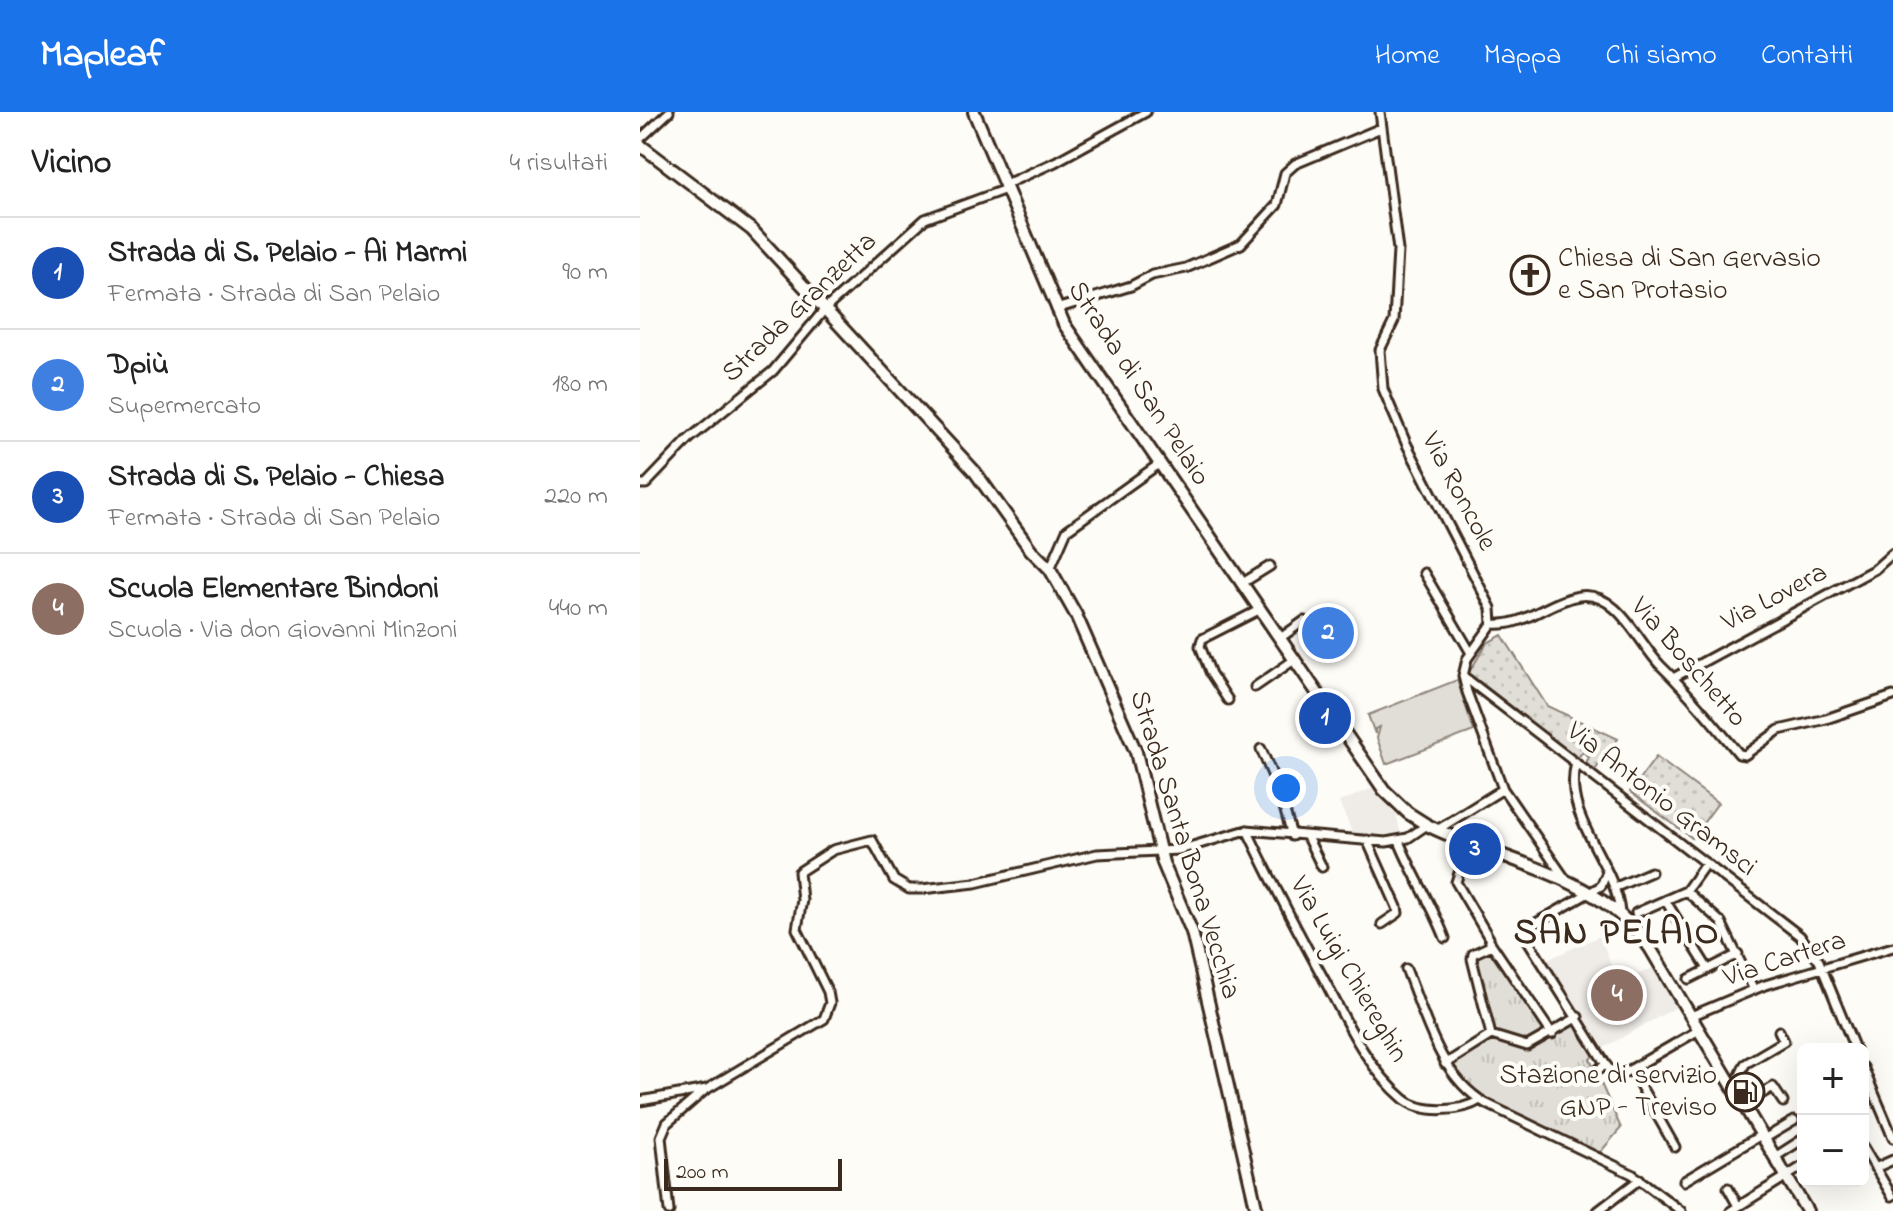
<!DOCTYPE html>
<html lang="it">
<meta charset="utf-8">
<style>
:root{--surface:#fff;--page:#f6f6f6;--text:#222;--muted:#767676;--line:#e0e0e0;--accent:#1a73e8}
body{margin:0;font-family:"Indie Flower",sans-serif;background:var(--page);color:var(--text)}
.controls{position:absolute;right:24px;bottom:24px;display:grid;overflow:hidden;border-radius:12px;box-shadow:0 8px 32px #0002}
.controls button{width:72px;height:72px;display:grid;place-items:center;padding:0;border:0;border-bottom:2px solid var(--line);background:var(--surface);color:var(--text);font:40px sans-serif}
.scale{position:absolute;left:24px;bottom:20px;width:178px;box-sizing:border-box;padding-left:8px;border:4px solid #3b2a1e;border-top:0;font-size:22px;line-height:28px;white-space:nowrap;color:#3b2a1e;-webkit-text-stroke:6px #fdfcf7;paint-order:stroke}
.you{position:absolute;left:646px;top:676px;width:28px;height:28px;margin:-20px;border:6px solid #fff;border-radius:50%;background:#1a73e8;box-shadow:0 0 0 12px #1a73e833}
.badge{display:grid;place-items:center;width:52px;height:52px;border-radius:50%;background:var(--accent);color:#fff;font-size:26px;font-weight:700}
.pin{position:absolute;translate:-50% -50%;border:4px solid #fff;box-shadow:0 2px 8px #0006}
.list{margin:0;padding:0;list-style:none}
h2{display:flex;justify-content:space-between;align-items:center;height:104px;margin:0;padding:0 32px;font-size:34px}
h2 small{font-size:26px;font-weight:400;color:var(--muted)}
.list li{display:grid;grid-template-columns:52px 1fr auto;gap:24px;align-items:center;box-sizing:border-box;height:112px;padding:0 32px;border-top:2px solid var(--line)}
.list b{display:block;font-size:30px;white-space:nowrap}
.list p{margin:0;font-size:26px;white-space:nowrap;color:var(--muted)}
.list em{font-size:26px;font-style:normal;color:var(--muted)}
.map{position:relative;flex:none;width:1253px;height:1099px;overflow:hidden}
header{display:flex;align-items:center;gap:48px;box-sizing:border-box;height:112px;padding:0 40px;background:var(--accent);color:#fff}
header strong{font-size:38px}
nav{display:flex;gap:44px;margin-inline-start:auto;font-size:28px}
main{display:flex}
aside{flex:1;background:var(--surface)}
.map>svg:first-child{display:block}
.built{fill:#efece7}
.grass{fill:url(#grass-dots);stroke:#8e847a;stroke-width:2}
.park{fill:url(#park-tufts);stroke:#8e847a;stroke-width:2}
.pitch{fill:#e1ded7;stroke:#8e847a;stroke-width:2}
.lines{fill:none;stroke-linecap:round;stroke-linejoin:round}
.street-casing{stroke:#3b2a1e;stroke-width:13}
.secondary-casing{stroke:#3b2a1e;stroke-width:16}
.street{stroke:#fdfcf7;stroke-width:7}
.secondary{stroke:#fdfcf7;stroke-width:10}
.labels{text-anchor:middle;dominant-baseline:central;stroke-width:8;stroke-linejoin:round;paint-order:stroke}
.poi-label{font-size:28px;fill:#3b2a1e;stroke:#fdfcf7;text-anchor:start}
.street-label{font-size:28px;fill:#3b2a1e;stroke:#fdfcf7}
.district-label{font-size:36px;font-weight:bold;letter-spacing:2px;fill:#3b2a1e;stroke:#fdfcf7}
</style>
<header>
<strong>Mapleaf</strong>
<nav><a>Home</a><a>Mappa</a><a>Chi siamo</a><a>Contatti</a></nav>
</header>
<main>
<aside>
<h2>Vicino<small>4 risultati</small></h2>
<ul class="list">
<li><span class="badge" style="background:#1a4fb4">1</span><div><b>Strada di S. Pelaio - Ai Marmi</b><p>Fermata · Strada di San Pelaio</p></div><em>90 m</em></li>
<li><span class="badge" style="background:#3f7fe0">2</span><div><b>Dpiù</b><p>Supermercato</p></div><em>180 m</em></li>
<li><span class="badge" style="background:#1a4fb4">3</span><div><b>Strada di S. Pelaio - Chiesa</b><p>Fermata · Strada di San Pelaio</p></div><em>220 m</em></li>
<li><span class="badge" style="background:#8d6e63">4</span><div><b>Scuola Elementare Bindoni</b><p>Scuola · Via don Giovanni Minzoni</p></div><em>440 m</em></li>
</ul>
</aside>
<div class="map">
<svg width="1253" height="1099" viewBox="0 0 1253 1099">
<defs>
<pattern id="grass-dots" width="8" height="8" patternUnits="userSpaceOnUse" patternTransform="scale(2)"><rect width="8" height="8" fill="#e1ded7"/><path d="M2 2h.1M6 6h.1" fill="none" stroke="#c2bfb8" stroke-width="1.8" stroke-linecap="round"/></pattern>
<pattern id="park-tufts" width="24" height="20" patternUnits="userSpaceOnUse" patternTransform="scale(2)"><rect width="24" height="20" fill="#e1ded7"/><path d="M3 7l-1-3M5 7V3M7 7l1-3M15 17l-1-3M17 17v-4M19 17l1-3" fill="none" stroke="#c2bfb8"/></pattern>
</defs>
<rect width="100%" height="100%" fill="#fdfcf7"/>
<filter id="ink" filterUnits="userSpaceOnUse"><feTurbulence type="fractalNoise" baseFrequency=".0125" numOctaves="2"/><feDisplacementMap in="SourceGraphic" scale="16" xChannelSelector="R" yChannelSelector="G"/><feConvolveMatrix kernelMatrix="1 2 1 2 8 2 1 2 1" color-interpolation-filters="sRGB"/></filter>
<g filter="url(#ink)">
<!-- built -->
<path class="built" d="M736,675L756,700L761,723L713,722L699,690Z
M960,824L978,871L1013,856L1038,894L958,939L902,850Z"/>
<!-- grass -->
<path class="grass" d="M862,523L907,594L978,627L955,658L946,651L949,645L943,640L937,646L828,562L847,531Z
M1016,645L1078,691L1052,726L990,680Z"/>
<!-- park -->
<path class="park" d="M852,833L911,921L938,905L958,939L950,947L981,1016L957,1044L845,991L805,952L850,923L832,847Z"/>
<!-- pitch -->
<path class="pitch" d="M817,568L834,619L746,652L737,626L740,615L735,617V622L728,603Z"/>
<g class="lines">
<!-- street casing -->
<g class="street-casing">
<path id="street" d="M740,0L758,138L754,209L740,238L743,277L766,331L851,496L852,512L827,547L823,564L827,580L863,677L926,768
M0,27L29,0
M364,73L415,50L506,0
M416,197L491,174L512,163L546,156L601,132L637,93L645,61L655,52L741,16
M0,372H6L49,327L133,259L185,197L285,107L366,77
M410,457L427,418L519,352
M784,461L831,541
M601,472L630,454
M852,512C885,515 908,489 939,484C978,478 999,532 1021,554C1049,581 1074,612 1099,642L1105,643L1139,618L1186,607L1253,584
M639,527L664,509
M823,564L1160,824L1179,849L1215,937
M1035,565L1235,457L1253,441
M615,575L654,548
M588,588L571,562L560,534L562,527L619,498
M621,637L640,681L652,724
M936,651C921,705 976,750 980,801
M607,718C632,770 658,820 686,871C707,911 728,957 764,987C782,1002 821,1000 840,988
M797,718L863,677
M667,725L682,755
M727,728L757,795L758,801L742,812
M759,729C772,762 792,792 805,826
M829,731L816,770L849,826
M976,775L1011,760
M1046,779L1081,810L1114,878
M1025,788L1068,857
M996,801L1046,779L1066,751
M850,830L912,922
M766,857C785,903 799,964 845,991L992,1062L1041,1099
M1049,867L1098,842
M1051,904L1125,873L1253,835
M851,923L832,847L833,842L852,833
M805,952L851,923L887,934L938,905
M966,953L882,819L961,774L967,760
M1223,955L1253,1026
M959,957L966,953L974,963H981L1059,918
M991,957L1035,1035
M1094,977L1105,952L1144,929L1139,919
M0,989L67,977L184,907L190,891L188,880L157,817L162,788L159,760L193,738L232,728L254,768L269,777H282L335,771L457,742L539,738L607,718L746,730L768,726L787,713
M1103,993L1133,975L1143,990
M1124,1027L1154,1009
M1223,1035L1252,1084
M1135,1045L1163,1027
M1235,1056L1253,1048
M1044,1069L1121,1023
M1088,1076L1098,1094
M29,1099L21,1025L27,1011L65,978
M958,1099L1000,1067
M1091,1099L1163,1054"/>
</g>
<!-- secondary casing -->
<g class="secondary-casing">
<path id="secondary" d="M334,0L424,212L744,678L768,701L787,713C863,751 959,761 1010,836L1167,1099
M0,33L112,118L335,360L391,438L410,457L436,503L496,640L523,751L552,820L617,1099"/>
</g>
<!-- street -->
<use href="#street" class="street"/>
<!-- secondary -->
<use href="#secondary" class="secondary"/>
</g>
</g>
<!-- icons -->
<defs>
<g id="church-ring" transform="scale(2)"><circle r="9.5" fill="#fdfcf7" stroke="#3b2a1e" stroke-width="1.5"/><path d="M-1.2-6h2.4v3.5h3.3v2.4h-3.3V6h-2.4V-.1h-3.3v-2.4h3.3Z" fill="#3b2a1e"/></g>
<g id="fuel-ring" transform="scale(2)"><circle r="9.5" fill="#fdfcf7" stroke="#3b2a1e" stroke-width="1.5"/><path d="M-5.5-6h7V0h2V4h1.3V-2.5L3-4.5l.8-.8L6-3V5H2.5V1h-1V6h-7ZM-4.2-4.7v3.2H.2V-4.7Z" fill="#3b2a1e"/></g>
</defs>
<g fill-rule="evenodd">
<use href="#church-ring" x="890" y="163"/>
<use href="#fuel-ring" x="1105" y="980"/>
</g>
<g class="labels">
<!-- poi labels -->
<g class="poi-label">
<text x="918" y="147">Chiesa di San Gervasio<tspan x="918" dy="32">e San Protasio</tspan></text>
<text x="1077" y="964" text-anchor="end">Stazione di servizio<tspan x="1077" dy="32">GNP - Treviso</tspan></text>
</g>
<!-- street labels -->
<g class="street-label">
<text transform="translate(160 196) rotate(-44)">Strada Granzetta</text>
<text transform="translate(498 272) rotate(57)">Strada di San Pelaio</text>
<text transform="translate(818 380) rotate(62)">Via Roncole</text>
<text transform="translate(1135 486) rotate(-28)">Via Lovera</text>
<text transform="translate(1048 551) rotate(49)">Via Boschetto</text>
<text transform="translate(1021 688) rotate(38)">Via Antonio Gramsci</text>
<text transform="translate(544 733) rotate(73)">Strada Santa Bona Vecchia</text>
<text transform="translate(1145 848) rotate(-18)">Via Cartera</text>
<text transform="translate(708 858) rotate(60)">Via Luigi Chiereghin</text>
</g>
<!-- district labels -->
<g class="district-label">
<text x="977" y="822">SAN PELAIO</text>
</g>
</g>
</svg>
<div class="controls">
<button>+</button>
<button>−</button>
</div>
<div class="scale">200 m</div>
<div class="you"></div>
<div class="pin badge" style="left:685px;top:606px;background:#1a4fb4">1</div>
<div class="pin badge" style="left:688px;top:521px;background:#3f7fe0">2</div>
<div class="pin badge" style="left:835px;top:737px;background:#1a4fb4">3</div>
<div class="pin badge" style="left:977px;top:883px;background:#8d6e63">4</div>
</div>
</main>
